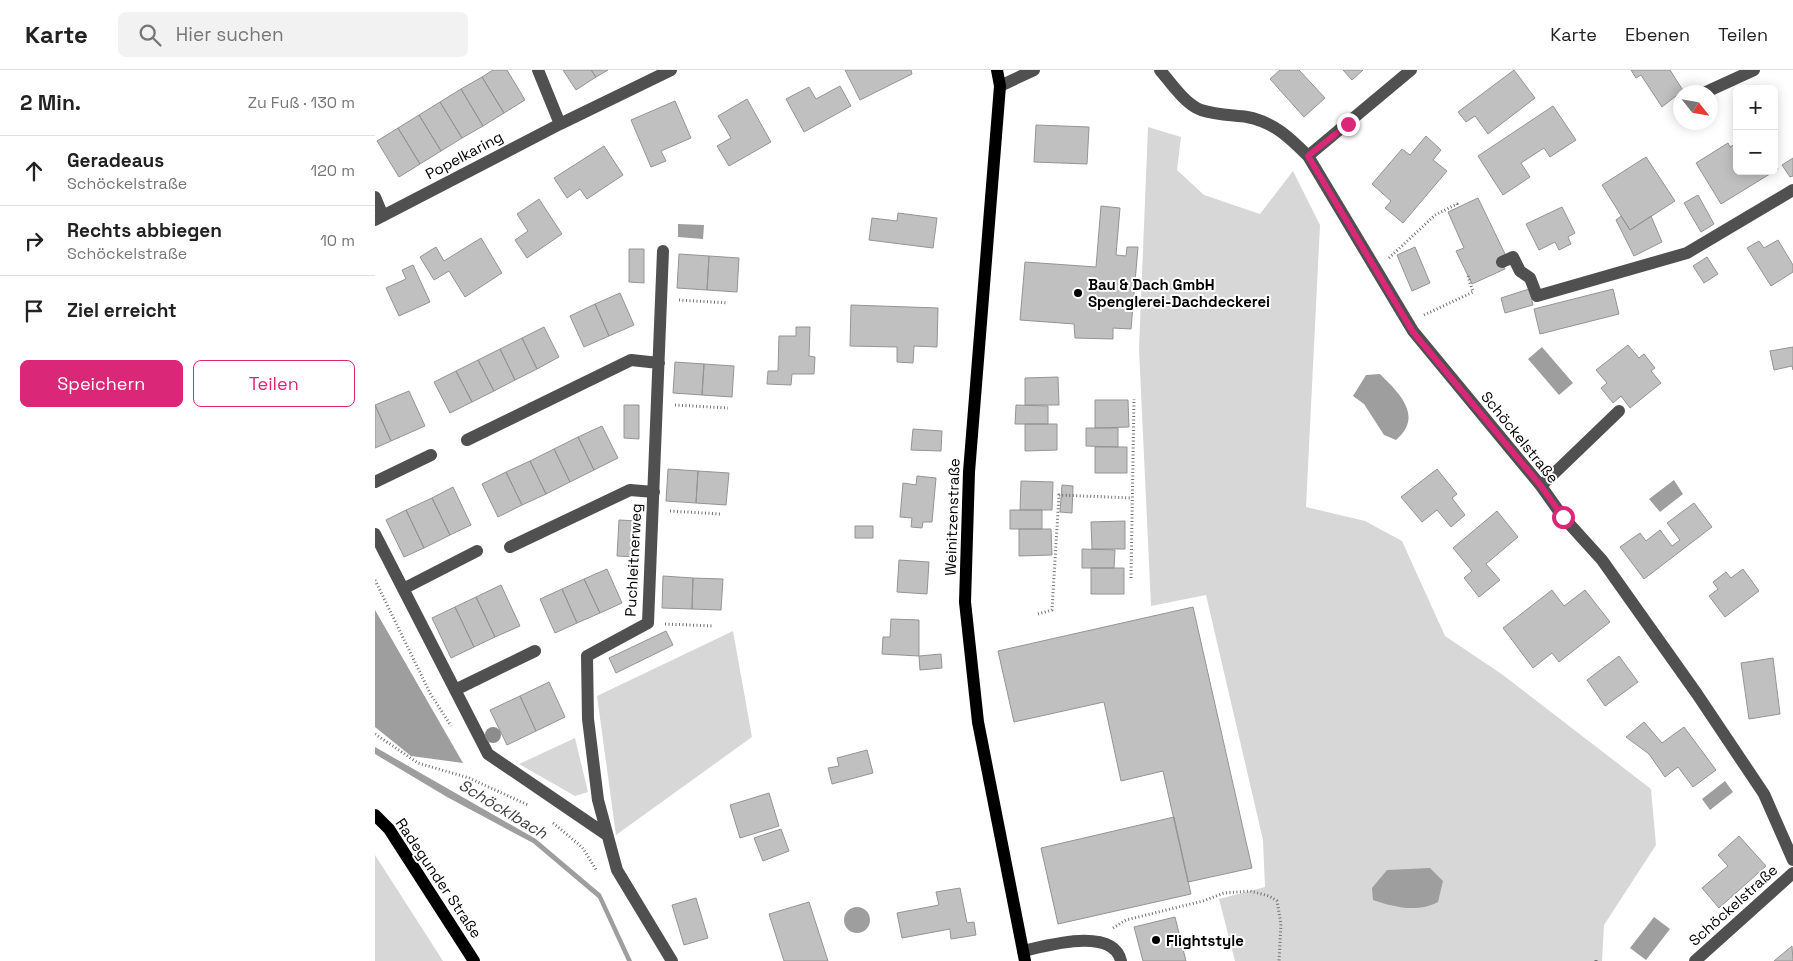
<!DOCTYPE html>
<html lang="de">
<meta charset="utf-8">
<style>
:root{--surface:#fff;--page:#f2f2f2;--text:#222;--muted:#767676;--line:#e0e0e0;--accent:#db2777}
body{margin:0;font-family:"Space Grotesk",sans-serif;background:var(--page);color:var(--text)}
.controls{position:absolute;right:15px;top:15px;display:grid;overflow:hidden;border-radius:8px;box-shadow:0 2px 12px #0003}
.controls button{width:45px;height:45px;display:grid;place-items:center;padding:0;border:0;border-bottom:1px solid var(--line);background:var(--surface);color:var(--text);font:25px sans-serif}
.compass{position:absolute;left:1298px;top:15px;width:45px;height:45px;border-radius:50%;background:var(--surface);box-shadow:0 2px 12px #0003;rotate:121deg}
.stop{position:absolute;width:15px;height:15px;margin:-11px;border:4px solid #db2777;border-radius:50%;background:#fff}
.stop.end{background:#db2777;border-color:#fff;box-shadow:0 1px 5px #0008}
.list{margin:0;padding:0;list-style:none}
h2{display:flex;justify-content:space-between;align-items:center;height:65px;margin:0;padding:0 20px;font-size:21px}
h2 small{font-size:16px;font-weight:400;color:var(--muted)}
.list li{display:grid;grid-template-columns:32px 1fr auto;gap:15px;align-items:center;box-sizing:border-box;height:70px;padding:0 20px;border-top:1px solid var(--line)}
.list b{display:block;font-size:19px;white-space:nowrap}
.list p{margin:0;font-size:16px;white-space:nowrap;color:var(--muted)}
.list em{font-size:16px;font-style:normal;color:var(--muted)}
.actions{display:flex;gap:10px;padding:15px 20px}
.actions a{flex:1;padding:11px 0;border:1px solid var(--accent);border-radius:8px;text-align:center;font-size:18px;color:var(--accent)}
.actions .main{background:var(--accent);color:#fff}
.icon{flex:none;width:28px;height:28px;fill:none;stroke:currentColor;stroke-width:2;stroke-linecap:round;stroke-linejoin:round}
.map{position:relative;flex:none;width:1418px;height:891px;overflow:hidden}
header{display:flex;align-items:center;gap:30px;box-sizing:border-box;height:70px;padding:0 25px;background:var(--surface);border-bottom:1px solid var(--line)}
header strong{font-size:24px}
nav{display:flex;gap:28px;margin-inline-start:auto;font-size:18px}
.search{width:350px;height:45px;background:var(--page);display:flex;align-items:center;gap:12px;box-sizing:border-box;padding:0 18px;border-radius:8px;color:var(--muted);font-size:19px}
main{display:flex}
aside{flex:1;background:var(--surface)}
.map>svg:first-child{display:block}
.green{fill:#d7d7d7}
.water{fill:#9e9e9e}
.building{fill:#c0c0c0;stroke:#949494}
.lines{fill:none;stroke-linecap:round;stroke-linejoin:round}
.path{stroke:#727272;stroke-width:3;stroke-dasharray:1 2.5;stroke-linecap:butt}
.minor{stroke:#505050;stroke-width:12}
.major{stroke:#000;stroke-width:12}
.tree{fill:#8c8c8c}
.route{stroke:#db2777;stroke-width:6}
.poi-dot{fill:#000;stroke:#fff;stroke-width:2}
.labels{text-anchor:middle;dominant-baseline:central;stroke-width:4;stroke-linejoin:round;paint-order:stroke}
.street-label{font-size:15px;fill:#000;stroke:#fff}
.poi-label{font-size:15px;font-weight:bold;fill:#000;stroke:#fff;text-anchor:start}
.water-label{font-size:16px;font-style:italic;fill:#3f3f3f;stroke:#fff}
</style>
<header>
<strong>Karte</strong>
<div class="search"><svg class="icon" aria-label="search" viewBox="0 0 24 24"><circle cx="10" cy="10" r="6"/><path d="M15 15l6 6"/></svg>Hier suchen</div>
<nav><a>Karte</a><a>Ebenen</a><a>Teilen</a></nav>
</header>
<main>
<aside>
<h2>2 Min.<small>Zu Fuß · 130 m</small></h2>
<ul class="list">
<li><svg class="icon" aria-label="ahead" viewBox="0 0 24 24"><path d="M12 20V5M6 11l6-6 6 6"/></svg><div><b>Geradeaus</b><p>Schöckelstraße</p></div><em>120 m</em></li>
<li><svg class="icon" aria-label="right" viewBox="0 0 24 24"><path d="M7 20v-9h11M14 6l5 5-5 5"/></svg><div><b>Rechts abbiegen</b><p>Schöckelstraße</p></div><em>10 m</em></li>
<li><svg class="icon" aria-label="arrive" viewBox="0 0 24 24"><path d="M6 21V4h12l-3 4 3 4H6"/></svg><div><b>Ziel erreicht</b></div></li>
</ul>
<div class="actions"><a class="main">Speichern</a><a>Teilen</a></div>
</aside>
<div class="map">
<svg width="1418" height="891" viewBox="0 0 1418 891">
<rect width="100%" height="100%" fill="#fff"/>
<!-- green -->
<path class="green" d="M773,57L806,67L802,100L829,125L885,144L918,101L945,155L931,437L990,451L1027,471L1070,566L1128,605L1276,719L1281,775L1229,855L1227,891H860L844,829L890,817L888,770L831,525L776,536L764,279Z
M358,561L377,667L241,765L222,626Z
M200,668L213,722L200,726L144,694Z
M0,785L68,891H0Z"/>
<!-- water -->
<path class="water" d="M303,154L329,155L328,169L303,167Z
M1167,277L1198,313L1184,325L1153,289Z
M1005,304C1024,323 1049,346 1021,370L1009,365L989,334L978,326L991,305Z
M1299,410L1308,424L1285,442L1274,429Z
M0,540L88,693L36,686L0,657Z
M0,677L161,769L226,824L257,891H252L223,828L158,773L72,727L0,684Z
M1350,711L1358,722L1335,740L1327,729Z
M1055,798L1068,811L1063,832C1043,843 1018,837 998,830L997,818L1012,800Z
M469 850a13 13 0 1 1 26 0a13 13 0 1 1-26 0Z
M1279,847L1295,859L1271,890L1255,878Z"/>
<!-- building -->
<path class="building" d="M118,0H132L150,30L129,43L107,7Z
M188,0H216L221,7L201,20Z
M216,0H233L221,7Z
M470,0H536L537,4L485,30Z
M905,0H924L950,28L929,47L895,9Z
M968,0H988L977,10Z
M1139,0L1160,28L1113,64L1100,46L1091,52L1083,42Z
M1256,0H1295L1309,22H1306L1287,37L1266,5L1261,8Z
M107,7L129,43L108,56L86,19Z
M465,16L476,36L429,62L411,29L434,17L441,29Z
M86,19L108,56L87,68L65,32Z
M372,29L396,72L354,96L342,76L356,68L343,46Z
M300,31L316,68L286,81L291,91L276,97L256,50Z
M65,32L87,68L66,81L44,45Z
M1178,36L1201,70L1175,87L1169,78L1146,93L1155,107L1128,125L1103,86Z
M44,45L66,81L45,94L23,58Z
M661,55L714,57L712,94L659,92Z
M23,58L45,94L24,107L2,71Z
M1051,66L1066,80L1058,90L1072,101L1028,153L1010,138L1016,131L997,114L1027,79L1035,85Z
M1353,73L1355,77L1362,73V101H1399V93L1403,99L1346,134L1321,93Z
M229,76L248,105L212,129L205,119L192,128L179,108Z
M1271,87L1300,131L1255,160L1227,115Z
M1418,88V106L1415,107L1407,95Z
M1323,125L1339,154L1326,162L1309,133Z
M1103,128L1132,188L1126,190L1130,199L1097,214L1081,181L1089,178L1073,142Z
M164,129L187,164L152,188L140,170L153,161L142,144Z
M726,136L745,138L741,185L751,186L752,177H763L756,259L738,258V269L700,268L699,254L645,250L650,192L721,197Z
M1187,137L1200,163L1193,167L1196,174L1184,180L1180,172L1164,180L1151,154Z
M523,143L562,148L558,178L494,170L497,148L522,151Z
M1246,146L1255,160L1276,146L1287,172L1259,186L1241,150Z
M106,168L127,203L90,227L74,201L59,210L45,187L61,177L69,191Z
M1403,170L1418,195V202L1396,216L1372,178L1384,171L1389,178Z
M1040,177L1055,213L1037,221L1022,185Z
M254,179H269V213L254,212Z
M304,184L334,186L332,220L302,218Z
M334,186L364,188L362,222L332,220Z
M1332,187L1343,204L1329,213L1318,196Z
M38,195L55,232L24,246L11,218L31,209L27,200Z
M1154,219L1158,235L1130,243L1126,228Z
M1238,219L1244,244L1165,264L1159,239Z
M245,223L259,255L234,266L220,234Z
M220,234L234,266L209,277L195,246Z
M476,235L563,238L562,277L539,276L538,293L522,292V277L475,276Z
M169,257L184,287L162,299L147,268Z
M421,257H435L434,286L440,287L439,304H417L416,315L392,314L393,301H403L404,266H421Z
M147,268L162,299L140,310L125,279Z
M1253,275L1264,288L1269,284L1280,298L1276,301L1286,313L1255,338L1246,326L1238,333L1226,318L1232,313L1221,300Z
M1418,277V300L1417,296L1399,300L1395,281Z
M125,279L140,310L119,321L103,290Z
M103,290L119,321L97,332L81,301Z
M300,292L329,294L327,325L298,323Z
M329,294L359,296L357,327L327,325Z
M81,301L97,332L75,343L59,312Z
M683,307L684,335H650V308Z
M34,321L50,356L16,371L0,335Z
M720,330H753L754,357L720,358Z
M0,335L16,371L0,378Z
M249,335H264V369L249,368Z
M641,335L673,336V354H640Z
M650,354H682V380L650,381Z
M227,356L243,388L219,400L203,367Z
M711,358H743V377L711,376Z
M538,359L567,361L566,381L536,380Z
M203,367L219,400L195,412L179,379Z
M720,377H752V403H720Z
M179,379L195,412L171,424L155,391Z
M155,391L171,424L147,435L131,402Z
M293,399L323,401L321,433L291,431Z
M1062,399L1082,424L1077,428L1090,445L1076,457L1062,440L1047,452L1026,427Z
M323,401L354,403L351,435L321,433Z
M131,402L147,435L123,447L107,414Z
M542,406L561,408L557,452H548L547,458L536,457L537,448L525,447L528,413L541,415Z
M646,411L678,412L677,440H645Z
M687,415L698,416L697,443L685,442Z
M78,417L96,455L75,465L57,428Z
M57,428L75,465L49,478L31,440Z
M1319,433L1337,457L1269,509L1245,477L1265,463L1271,471L1285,460L1297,476L1305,470L1292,453Z
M31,440L49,478L29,487L11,450Z
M635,440H667V459H635Z
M1122,441L1143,467L1111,494L1125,510L1104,527L1089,508L1097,501L1078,478Z
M244,450L262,451L260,487L242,486Z
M750,451V479H717L716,452Z
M480,456H498V468H480Z
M644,459H676L677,485L644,486Z
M707,479L740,480L739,498H707Z
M524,490L554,492L552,524L522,522Z
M716,498H749V524H716Z
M232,499L247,533L225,543L209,509Z
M1368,499L1384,521L1350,547L1334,526L1343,519L1338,512L1351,502L1356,508Z
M288,506L318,508L317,539L287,538Z
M318,508L348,509L346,540L317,539Z
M209,509L225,543L202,553L187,519Z
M126,515L145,556L120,567L101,527Z
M187,519L202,553L180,563L165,529Z
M1177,520L1189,536L1210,520L1235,552L1184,592L1177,583L1158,598L1128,558Z
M101,527L120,567L99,577L80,537Z
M80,537L99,577L76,588L57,548Z
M818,537L877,798L813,812L788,701L746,711L729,632L639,652L623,581Z
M516,549L544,550V586L507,584L508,567H515Z
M291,561L298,575L241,603L234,588Z
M566,584L567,598L545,600L544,586Z
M1244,586L1263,612L1230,636L1212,610Z
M1398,588L1405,644L1374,649L1366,593Z
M174,612L190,647L161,661L145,626Z
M145,626L161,661L132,675L115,640Z
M1269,652L1287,673L1309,657L1341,700L1318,717L1303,697L1290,707L1274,684L1251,667Z
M492,680L498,703L457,714L453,698L464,696L462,688Z
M394,723L404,756L365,768L355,735Z
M799,747L816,824L683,854L666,778Z
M406,759L414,781L388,791L379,768Z
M1364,766L1391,796L1344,838L1327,818L1353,796L1343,785Z
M585,818L592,853L599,852L601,865L576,869L575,859L527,868L522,843L564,835L561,822Z
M321,828L333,868L309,875L297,835Z
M434,832L453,891H409L394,844Z
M800,847L811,891H768L759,857Z
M1417,876L1418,891H1399Z"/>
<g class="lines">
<!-- path -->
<path class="path" d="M1014,188L1060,145L1082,134L1083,137
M304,230L353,233
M1049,245L1098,222L1093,206
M300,335L353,338
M295,441L345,444
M756,508L759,329
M0,510L55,623L76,656
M663,544L677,540L684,425L757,428
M290,554L339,556
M0,664L43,693L94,708L153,735
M178,753L207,777L222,801
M738,858L751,850L828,831L849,823L875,821L894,826L902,831L906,854L904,891
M1221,891V890"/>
<!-- minor -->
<path class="minor" d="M163,0L185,54
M785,0C796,13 810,34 826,40C841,45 857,45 872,47C899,52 915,68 933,86L1038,261L1166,416L1188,447L1227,490L1322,624L1389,724L1418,790
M625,16L659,0
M1331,22L1379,0
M933,86L1036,0
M0,127L8,146
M0,150L185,54L296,0
M288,181L273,553L212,586L213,649L223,730L242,800L297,891
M1127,192L1138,187L1145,201L1155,208L1162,226L1312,183L1418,120
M92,370L256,290L284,293
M0,412L56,385
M1166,416L1244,341
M0,464L113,684L232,765
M135,477L255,420L279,422
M28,519L102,481
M80,620L160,581
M648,881C671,876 738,856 746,891
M1320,891L1418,803"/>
<!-- major -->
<path class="major" d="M622,0L625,16L594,402L590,532L603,652L650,891
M0,745L14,759L99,891"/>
</g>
<!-- trees -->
<circle class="tree" cx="118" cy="665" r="8"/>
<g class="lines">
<!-- route -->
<path class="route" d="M973,54L933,86L1038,262L1166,416L1188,447"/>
</g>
<!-- markers -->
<g class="poi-dot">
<circle cx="703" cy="223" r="5"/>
<circle cx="781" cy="870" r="5"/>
</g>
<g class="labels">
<!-- street labels -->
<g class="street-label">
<text transform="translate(89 85) rotate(-28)">Popelkaring</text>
<text transform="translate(1145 367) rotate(51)">Schöckelstraße</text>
<text transform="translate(577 447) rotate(-88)">Weinitzenstraße</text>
<text transform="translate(258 490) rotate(-87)">Puchleitnerweg</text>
<text transform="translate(64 808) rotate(56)">Radegunder Straße</text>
<text transform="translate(1358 835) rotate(-42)">Schöckelstraße</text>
</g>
<!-- poi labels -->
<g class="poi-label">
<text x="713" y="214">Bau &amp; Dach GmbH<tspan x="713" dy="17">Spenglerei-Dachdeckerei</tspan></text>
<text x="791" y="870">Flightstyle</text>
</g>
<!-- water labels -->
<g class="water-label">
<text transform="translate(128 739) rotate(31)">Schöcklbach</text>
</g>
</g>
</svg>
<div class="controls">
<button>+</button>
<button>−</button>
</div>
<svg class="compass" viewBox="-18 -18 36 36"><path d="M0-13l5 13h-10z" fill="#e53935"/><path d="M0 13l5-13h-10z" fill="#767676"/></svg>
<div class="stop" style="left:1188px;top:447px"></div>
<div class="stop end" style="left:973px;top:54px"></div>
</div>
</main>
